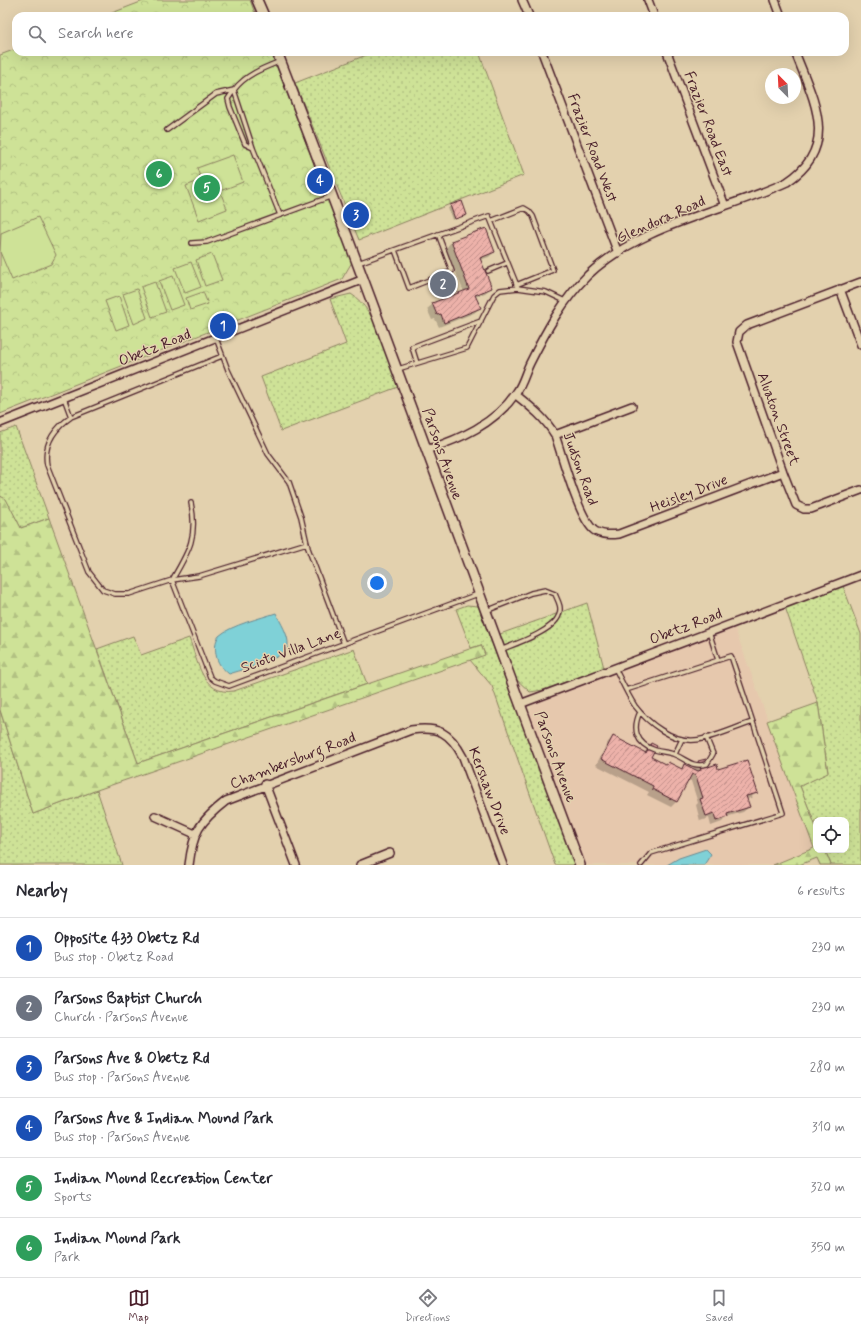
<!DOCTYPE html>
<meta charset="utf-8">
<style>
:root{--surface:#fff;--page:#f7f7f7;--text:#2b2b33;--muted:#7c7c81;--line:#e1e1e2;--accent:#4a1f2b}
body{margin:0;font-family:Mynerve,sans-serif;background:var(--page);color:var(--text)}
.controls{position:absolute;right:12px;bottom:12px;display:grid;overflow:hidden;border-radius:8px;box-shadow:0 4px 16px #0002}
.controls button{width:36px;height:36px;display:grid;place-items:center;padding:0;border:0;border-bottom:1px solid var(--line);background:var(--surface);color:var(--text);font:20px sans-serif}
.compass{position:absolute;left:765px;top:68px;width:36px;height:36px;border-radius:50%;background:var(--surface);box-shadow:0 4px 16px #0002;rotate:336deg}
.you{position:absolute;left:377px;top:583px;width:14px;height:14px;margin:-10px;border:3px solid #fff;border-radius:50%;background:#1a73e8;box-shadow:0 0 0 6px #1a73e833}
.badge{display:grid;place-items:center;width:26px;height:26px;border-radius:50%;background:var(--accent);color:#fff;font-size:13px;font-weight:700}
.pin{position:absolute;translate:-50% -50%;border:2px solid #fff;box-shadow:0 1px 4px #0006}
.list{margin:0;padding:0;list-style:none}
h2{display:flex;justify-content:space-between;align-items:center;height:52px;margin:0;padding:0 16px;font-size:17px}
h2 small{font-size:13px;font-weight:400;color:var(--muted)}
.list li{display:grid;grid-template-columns:26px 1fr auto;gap:12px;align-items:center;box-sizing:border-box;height:60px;padding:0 16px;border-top:1px solid var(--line)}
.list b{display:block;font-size:15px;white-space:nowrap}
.list p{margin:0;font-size:13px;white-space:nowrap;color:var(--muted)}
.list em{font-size:13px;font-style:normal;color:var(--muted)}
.icon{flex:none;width:22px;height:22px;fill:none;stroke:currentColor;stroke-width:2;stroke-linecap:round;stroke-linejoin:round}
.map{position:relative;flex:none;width:861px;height:865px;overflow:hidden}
.search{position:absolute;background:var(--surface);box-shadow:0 4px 16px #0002;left:12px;right:12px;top:12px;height:44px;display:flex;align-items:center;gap:10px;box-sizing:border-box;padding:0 14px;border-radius:12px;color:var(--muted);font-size:15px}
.sheet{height:412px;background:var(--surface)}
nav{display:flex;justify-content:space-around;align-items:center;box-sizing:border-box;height:56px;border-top:1px solid var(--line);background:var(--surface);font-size:11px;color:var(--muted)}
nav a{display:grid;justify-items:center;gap:2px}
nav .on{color:var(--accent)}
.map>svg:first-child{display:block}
.built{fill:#e6c8ad}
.grass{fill:url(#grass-dots);stroke:#8c8061}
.forest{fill:url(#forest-firs);stroke:#8c8061}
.park{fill:url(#park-crowns);stroke:#8c8061}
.pitch{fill:#cee297;stroke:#8c8061}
.water{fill:#7fd1d7;stroke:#6a8a92}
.shadow{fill:#0003}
.building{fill:url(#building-hatch);stroke:#4a1f2b}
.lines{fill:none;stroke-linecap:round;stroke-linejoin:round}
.service-casing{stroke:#4a1f2b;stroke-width:6}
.minor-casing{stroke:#4a1f2b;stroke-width:10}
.tertiary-casing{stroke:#4a1f2b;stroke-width:12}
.service{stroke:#e3d1ae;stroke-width:3.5}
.minor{stroke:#e3d1ae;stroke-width:7}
.tertiary{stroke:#e3d1ae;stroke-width:9}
.labels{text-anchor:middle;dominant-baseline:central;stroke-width:3;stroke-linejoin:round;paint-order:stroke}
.street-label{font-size:15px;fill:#4a1f2b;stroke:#e3d1ae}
</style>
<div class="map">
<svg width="861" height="865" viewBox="0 0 861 865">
<defs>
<pattern id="grass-dots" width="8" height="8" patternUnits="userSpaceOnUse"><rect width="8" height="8" fill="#cee297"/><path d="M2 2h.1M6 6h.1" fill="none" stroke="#b2c182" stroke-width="1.8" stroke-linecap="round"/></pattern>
<pattern id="forest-firs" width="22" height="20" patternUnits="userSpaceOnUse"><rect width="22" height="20" fill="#cee297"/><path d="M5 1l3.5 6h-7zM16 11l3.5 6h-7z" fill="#b2c182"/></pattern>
<pattern id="park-crowns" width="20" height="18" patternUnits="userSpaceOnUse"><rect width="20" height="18" fill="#cee297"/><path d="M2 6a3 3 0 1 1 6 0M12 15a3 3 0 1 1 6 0" fill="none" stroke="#b2c182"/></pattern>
<pattern id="building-hatch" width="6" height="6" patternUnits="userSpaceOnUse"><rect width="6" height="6" fill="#edb2aa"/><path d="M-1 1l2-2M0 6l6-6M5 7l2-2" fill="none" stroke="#c2908b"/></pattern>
</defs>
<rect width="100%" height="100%" fill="#e3d1ae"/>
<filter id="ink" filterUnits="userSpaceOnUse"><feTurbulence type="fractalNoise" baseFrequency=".025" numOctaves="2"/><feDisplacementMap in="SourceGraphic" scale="8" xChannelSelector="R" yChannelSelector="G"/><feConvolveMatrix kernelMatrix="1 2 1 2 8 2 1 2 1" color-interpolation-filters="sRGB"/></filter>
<g filter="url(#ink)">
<!-- built -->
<path class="built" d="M734,626L814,848L773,865H586L530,714L531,707L535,703Z"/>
<!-- grass -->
<path class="grass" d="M374,52H479L524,175L359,240L295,83Z
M351,294C378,311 387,358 398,387L281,431L261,377L346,344L330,299Z
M16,427L49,518L21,528L6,500L0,496V433Z
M843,586L861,634V865H831L825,850H846V820H816V827L800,786L828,772L818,703L785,607Z
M587,603L604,668L543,690L530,692L515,678L500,634Z
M467,605L478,606L575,865H555L492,686L470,660L485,654L481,645L471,648L456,609Z
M133,636L141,655L189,638C198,661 202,696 234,691L354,649L367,684L138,763L97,649Z
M0,710L33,814L97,790L122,865H0Z"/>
<!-- forest -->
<path class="forest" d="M0,496L6,499L21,528L49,518L138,763L481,645L485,655L97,790L33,814L0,710Z
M818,703L828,773L800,786L816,827V850H825L831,865H820L817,858L799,865H773L814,848L767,721Z"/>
<!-- park -->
<path class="park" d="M146,0H250L256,16H104Z
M16,49V52H271L352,262L342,279L0,414V55Z"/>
<!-- pitch -->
<path class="pitch" d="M233,155L243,182L220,191L227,209L199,220L186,186L201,180L197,168Z
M38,217L56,255L51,264L12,280L0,252L1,233Z
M212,254L222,280L205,286L196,260Z
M191,262L201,287L185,293L175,268Z
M173,276L184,305L170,310L159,281Z
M155,282L166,312L152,317L141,287Z
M137,289L147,318L134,324L123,294Z
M203,292L208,304L190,310L186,298Z
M119,296L129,325L116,330L105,301Z"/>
<!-- water -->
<path class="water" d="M276,613C280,622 289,635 288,645C287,659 241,670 229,674C222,668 217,663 216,654C215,648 215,641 219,636C231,625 261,618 276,613Z
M706,849L711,854L704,865H667L679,858Z"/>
<!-- shadow -->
<path class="shadow" d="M451,206L466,214L452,220L448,208Z
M485,229L494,252L489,257L480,260L491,288L485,293L475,297L480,308L474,313L439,327L435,319L432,320L427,309L433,304L464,292L446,248L451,242Z
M613,737L644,753L651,745L650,757L666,766L680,770L684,765L695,771L694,767L699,762L708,768L717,770L756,792L751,798L746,799L749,807L743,812L726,817L722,822L711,826L709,818L700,821L696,805L698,803L691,781L688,780L676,802L671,807L647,795L649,792L596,765L608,742Z"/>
<!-- building -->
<path class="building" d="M462,201L467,215L455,219L450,205Z
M486,228L495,252L480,258L492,288L475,295L481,308L444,323L441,314L437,315L432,303L469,289L451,241Z
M613,736L646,753L651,743L657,746L651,757L667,765L668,762L682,769L684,764L698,771L701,770L698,761L706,759L708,767L717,764L718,769L747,760L758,793L746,796L750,807L727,814L728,817L716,821L714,813L706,816L700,799L703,798L696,776L692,774L677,802L652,789L653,786L601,759Z"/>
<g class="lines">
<!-- service casing -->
<g class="service-casing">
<path id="service" d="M167,130L216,94L234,90C245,75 263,68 281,61
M253,148L245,144L230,107L228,99L234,90L253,148L280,215
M491,221L524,208L529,211L533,216L553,270L516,285
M192,243L207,242L332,196
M395,250L409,288L452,271L438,234
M358,263L489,216L518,288L500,290L494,295L467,348L398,369
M488,271L507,263
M518,288L546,292L565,301
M216,338L228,370L268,454L289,482L301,517L308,548L344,644
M222,356L71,417C54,429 43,444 47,465L89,572L103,590L115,594H129L172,580L199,576L307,543
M417,363L412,347L481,321
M64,398L71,417
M172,580L210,677L215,681L229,686L478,594
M172,580C189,551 198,537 191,503
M486,611L531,593L545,590L555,594C558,601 562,607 559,615C554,631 515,644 500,650
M709,632L718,660
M615,668C621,680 627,694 635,706C648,723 672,742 695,740C712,739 736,727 753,722
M626,690L731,656L783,813L651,853L641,865
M640,712C632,729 636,744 655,750C661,752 668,752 673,754C687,759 691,768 707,764L713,754L706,737
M675,754L682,739"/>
</g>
<!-- minor casing -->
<g class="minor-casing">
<path id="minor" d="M522,0L529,16
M648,0L654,16
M775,0L781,16
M542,52L618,253
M667,52L725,206
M861,282L747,325L739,332L737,342L783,472L796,505L804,509H811L861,490
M840,289L861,345
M516,395C531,407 545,418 555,435C562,455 579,520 595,531C602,535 611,535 619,534L783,472
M0,423L364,279
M555,435L632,406
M426,450C460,439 495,424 516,393C523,384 525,373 530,363C546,331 562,301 588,275C642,224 722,212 787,182C841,146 813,99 795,52
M520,704L861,575
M265,784L296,865
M155,816L195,834
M189,865C193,832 199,822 226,801L411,730C438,726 450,732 463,757L503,865
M360,865L390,853"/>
</g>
<!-- tertiary casing -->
<g class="tertiary-casing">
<path id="tertiary" d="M257,0L264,16
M277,52C382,322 478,594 580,865"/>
</g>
<!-- service -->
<use href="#service" class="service"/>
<!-- minor -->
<use href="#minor" class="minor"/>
<!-- tertiary -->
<use href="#tertiary" class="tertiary"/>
</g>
</g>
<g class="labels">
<!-- street labels -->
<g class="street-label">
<text transform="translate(708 124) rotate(69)">Frazier Road East</text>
<text transform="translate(592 148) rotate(69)">Frazier Road West</text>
<text transform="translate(661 220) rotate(-24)">Glendora Road</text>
<text transform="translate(155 348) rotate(-22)">Obetz Road</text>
<text transform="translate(778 419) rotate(70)">Aluaton Street</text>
<text transform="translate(442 454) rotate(71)">Parsons Avenue</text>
<text transform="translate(580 469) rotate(70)">Judson Road</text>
<text transform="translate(689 494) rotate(-21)">Heisley Drive</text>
<text transform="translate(686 627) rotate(-21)">Obetz Road</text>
<text transform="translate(291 651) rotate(-20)">Scioto Villa Lane</text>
<text transform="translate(555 757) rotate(70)">Parsons Avenue</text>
<text transform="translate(293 761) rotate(-21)">Chambersburg Road</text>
<text transform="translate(489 791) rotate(69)">Kershaw Drive</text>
</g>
</g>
</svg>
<div class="controls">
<button><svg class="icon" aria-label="locate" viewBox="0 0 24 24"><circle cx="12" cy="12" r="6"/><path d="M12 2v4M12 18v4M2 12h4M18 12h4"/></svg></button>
</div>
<svg class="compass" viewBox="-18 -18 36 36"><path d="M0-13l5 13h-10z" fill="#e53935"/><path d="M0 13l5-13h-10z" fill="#7c7c81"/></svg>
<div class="you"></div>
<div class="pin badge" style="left:223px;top:326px;background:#1a4fb4">1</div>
<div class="pin badge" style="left:443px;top:284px;background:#6b7280">2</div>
<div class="pin badge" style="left:356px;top:215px;background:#1a4fb4">3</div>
<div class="pin badge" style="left:320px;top:181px;background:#1a4fb4">4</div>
<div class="pin badge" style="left:207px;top:188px;background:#2e9e5b">5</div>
<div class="pin badge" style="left:159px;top:174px;background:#2e9e5b">6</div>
<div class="search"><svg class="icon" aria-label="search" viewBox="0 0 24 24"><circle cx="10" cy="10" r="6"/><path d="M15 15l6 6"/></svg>Search here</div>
</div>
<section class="sheet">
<h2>Nearby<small>6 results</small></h2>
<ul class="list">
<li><span class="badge" style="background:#1a4fb4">1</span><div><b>Opposite 433 Obetz Rd</b><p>Bus stop · Obetz Road</p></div><em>230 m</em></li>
<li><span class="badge" style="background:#6b7280">2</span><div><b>Parsons Baptist Church</b><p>Church · Parsons Avenue</p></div><em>230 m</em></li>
<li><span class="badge" style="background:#1a4fb4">3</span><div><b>Parsons Ave &amp; Obetz Rd</b><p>Bus stop · Parsons Avenue</p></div><em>280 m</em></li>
<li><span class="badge" style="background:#1a4fb4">4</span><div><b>Parsons Ave &amp; Indian Mound Park</b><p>Bus stop · Parsons Avenue</p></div><em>310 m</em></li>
<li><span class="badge" style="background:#2e9e5b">5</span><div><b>Indian Mound Recreation Center</b><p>Sports</p></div><em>320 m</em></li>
<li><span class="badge" style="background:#2e9e5b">6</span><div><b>Indian Mound Park</b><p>Park</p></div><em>350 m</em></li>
</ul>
</section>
<nav>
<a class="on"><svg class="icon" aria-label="map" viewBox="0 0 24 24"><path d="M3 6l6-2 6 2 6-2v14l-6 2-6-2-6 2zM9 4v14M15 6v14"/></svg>Map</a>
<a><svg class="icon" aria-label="directions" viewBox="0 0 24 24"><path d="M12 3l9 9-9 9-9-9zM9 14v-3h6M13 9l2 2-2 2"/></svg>Directions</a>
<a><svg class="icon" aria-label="saved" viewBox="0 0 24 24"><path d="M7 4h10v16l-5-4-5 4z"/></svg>Saved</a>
</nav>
